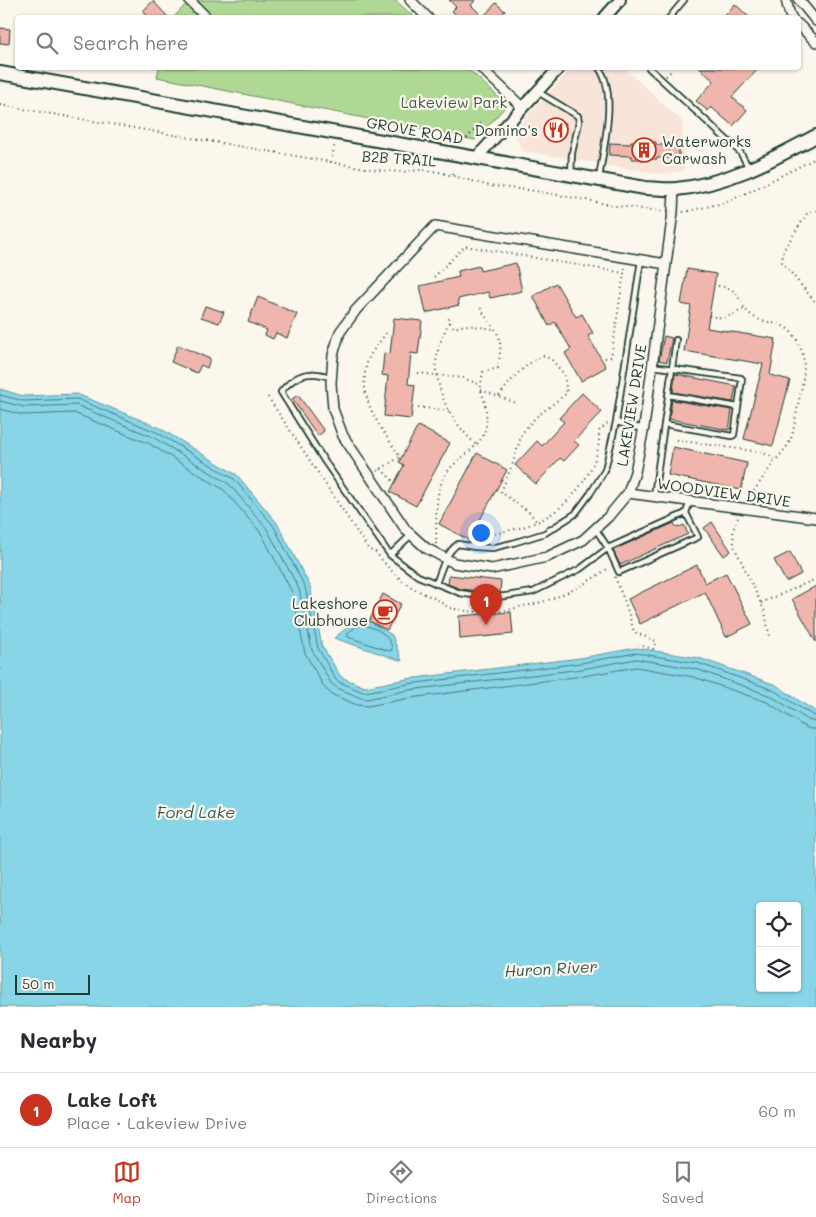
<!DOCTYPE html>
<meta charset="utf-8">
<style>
:root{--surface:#fff;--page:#f2f2f3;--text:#2b2b33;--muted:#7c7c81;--line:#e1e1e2;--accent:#c8321e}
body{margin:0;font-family:Mali,sans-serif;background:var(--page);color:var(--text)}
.controls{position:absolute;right:15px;bottom:15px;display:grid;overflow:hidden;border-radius:5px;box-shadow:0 1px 4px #0004}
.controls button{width:45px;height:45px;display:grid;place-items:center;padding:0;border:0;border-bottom:1px solid var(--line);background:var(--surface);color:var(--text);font:25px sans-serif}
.scale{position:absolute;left:15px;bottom:12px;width:75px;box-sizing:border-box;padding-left:5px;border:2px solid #1f3d34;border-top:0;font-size:14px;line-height:18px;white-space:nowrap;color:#1f3d34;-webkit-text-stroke:4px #fbf7ec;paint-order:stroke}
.you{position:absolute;left:480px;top:532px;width:18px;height:18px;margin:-12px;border:4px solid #fff;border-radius:50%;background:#1a73e8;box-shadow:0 0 0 8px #1a73e833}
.badge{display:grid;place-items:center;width:32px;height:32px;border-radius:50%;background:var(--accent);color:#fff;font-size:16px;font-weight:700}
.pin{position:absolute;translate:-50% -41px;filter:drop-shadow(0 1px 2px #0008)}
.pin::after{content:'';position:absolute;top:26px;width:18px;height:15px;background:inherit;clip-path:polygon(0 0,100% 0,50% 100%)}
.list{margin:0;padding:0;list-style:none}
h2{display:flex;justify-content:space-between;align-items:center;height:65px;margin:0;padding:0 20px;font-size:21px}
h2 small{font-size:16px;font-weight:400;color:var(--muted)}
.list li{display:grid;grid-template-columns:32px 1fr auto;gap:15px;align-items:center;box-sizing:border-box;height:75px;padding:0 20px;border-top:1px solid var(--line)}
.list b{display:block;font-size:19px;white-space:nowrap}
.list p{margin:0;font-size:16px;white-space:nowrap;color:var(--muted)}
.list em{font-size:16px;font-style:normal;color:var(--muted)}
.icon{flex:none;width:28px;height:28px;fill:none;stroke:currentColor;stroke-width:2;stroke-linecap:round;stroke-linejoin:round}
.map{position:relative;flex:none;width:816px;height:1007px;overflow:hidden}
.search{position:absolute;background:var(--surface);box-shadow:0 1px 4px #0004;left:15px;right:15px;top:15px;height:55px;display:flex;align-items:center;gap:12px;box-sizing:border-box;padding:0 18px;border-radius:5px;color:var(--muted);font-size:19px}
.sheet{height:140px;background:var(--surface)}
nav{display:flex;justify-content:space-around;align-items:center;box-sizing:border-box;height:70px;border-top:1px solid var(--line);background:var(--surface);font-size:14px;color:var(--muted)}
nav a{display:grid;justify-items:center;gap:2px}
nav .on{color:var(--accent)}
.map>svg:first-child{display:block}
.built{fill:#f8e4d9}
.green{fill:#b0d895;stroke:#688a64}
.water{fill:#88d5e8;stroke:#5e98a0;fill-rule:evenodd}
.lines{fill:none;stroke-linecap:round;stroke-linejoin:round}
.shore{stroke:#497a7c;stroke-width:1}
.building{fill:#f0b6ad;stroke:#1f3d34}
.service-casing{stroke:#1f3d34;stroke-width:8}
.minor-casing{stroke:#1f3d34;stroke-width:12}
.tertiary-casing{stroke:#1f3d34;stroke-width:14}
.secondary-casing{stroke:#1f3d34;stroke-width:16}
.path{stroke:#1f3d34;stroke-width:2;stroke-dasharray:1 4;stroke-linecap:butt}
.service{stroke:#fbf7ec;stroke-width:4.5}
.minor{stroke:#fbf7ec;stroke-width:9}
.tertiary{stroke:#fbf7ec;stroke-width:10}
.secondary{stroke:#fbf7ec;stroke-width:12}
.labels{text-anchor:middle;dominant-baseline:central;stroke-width:4.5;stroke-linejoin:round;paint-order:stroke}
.park-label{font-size:15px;fill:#3c5c47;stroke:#fbf7ec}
.street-label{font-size:15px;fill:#1f3d34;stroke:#fbf7ec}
.poi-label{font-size:15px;fill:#1f3d34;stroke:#fbf7ec;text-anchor:end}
.water-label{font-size:16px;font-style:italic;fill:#345b58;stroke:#fbf7ec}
</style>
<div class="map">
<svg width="816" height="1007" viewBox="0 0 816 1007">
<rect width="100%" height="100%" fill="#fbf7ec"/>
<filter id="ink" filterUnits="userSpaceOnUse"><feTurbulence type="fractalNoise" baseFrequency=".02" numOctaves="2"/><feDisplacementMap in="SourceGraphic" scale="10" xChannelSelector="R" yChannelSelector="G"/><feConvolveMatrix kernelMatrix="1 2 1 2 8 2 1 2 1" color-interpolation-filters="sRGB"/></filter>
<g filter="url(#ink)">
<!-- built -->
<path class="built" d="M572,68H624L682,121L684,171L661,174L523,151L516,138L519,125Z"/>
<!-- green -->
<path class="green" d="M190,0H395L414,17L173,18Z
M159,68H467L507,105L475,140L157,77Z"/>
<!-- water -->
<path class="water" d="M0,389L23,396L77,394L158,427L237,475L277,523L310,586L322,646L341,677L365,687L407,679L580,658L636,648L699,658L776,685L816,712V1007H0ZM760,906H797V988H760Z
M357,620L369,621L392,635L402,661L334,638Z"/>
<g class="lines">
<!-- shore -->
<path class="shore" d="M0,395L24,401L77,399L156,432L234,479L273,525L305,587L318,648L336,680L339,682L363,692H366L408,684L581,663L636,653L698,663L773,690L812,715L816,716
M0,401L24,407L76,405L153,437L229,484L267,529L299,589L312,650L331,683L337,688L361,698L367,699L409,690L582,669L636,659L696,669L771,696L808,720L816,722
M0,409L23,415L74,413L150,444L224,490L261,533L292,592L305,653L324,687L331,694L357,705L368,706L410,698L583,676L636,667L694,677L767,702L805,727L810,729H816
M359,625C374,626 391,634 392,650L389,651L348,637V633Z"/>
</g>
<!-- building -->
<path class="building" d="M449,0H476L471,5L483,17L496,3L505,11L499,18H459L452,11L456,7Z
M153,1L169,18H150L143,11Z
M735,4L750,18H723Z
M0,28L10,29L9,44L0,43Z
M699,68H759L732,97L747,110L733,126L711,107L708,111L696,101L714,81Z
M550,120L566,123L564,135L558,141L554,140L549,134L547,133Z
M631,141L656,142V145H679V158H657V159H649V160H641V159H632V156L609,155L610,143L631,144Z
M516,263L522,291L490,298L488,292L458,299L459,305L426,313L420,286L459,277L458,271L479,266L480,271Z
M687,269L716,274L707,328L776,339L770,375L790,380L773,446L744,439L763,364L684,351L691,306L681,304Z
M556,283L576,317L582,314L593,333L588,336L606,367L581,381L565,353L571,349L555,322L549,326L533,296Z
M258,297L297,314L287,338L276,333L273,339L265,335L267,330L248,322Z
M205,306L224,312L219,323L201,317Z
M394,318L422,321L418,354L411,353L408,384L415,385L411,419L384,416L388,376L382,375L384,353L390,354Z
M664,336L672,338L667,362L659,360Z
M178,345L210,359L207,368L201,365L197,373L171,362Z
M675,374L736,386L733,402L673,392Z
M582,393L602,412L574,441L579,445L564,461L560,458L536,484L515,465L537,441L542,446L564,422L559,418Z
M298,395L324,431L318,436L292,399Z
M672,400L732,410L729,430L669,419Z
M418,426L450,443L416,506L390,492L404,465L399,462Z
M673,447L747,463L741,490L668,475Z
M477,453L507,470L469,540L439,524Z
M712,522L731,551L724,556L704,528Z
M674,523L677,528L684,525L688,534L620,565L613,550Z
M790,552L801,574L786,582L774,560Z
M697,565L705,583L726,573L752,624L726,637L705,592L640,624L628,599Z
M449,575L501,581L500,593H496L461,589L448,584Z
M816,586V642L792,599Z
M383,594L401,604L387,630L369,621Z
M511,612L513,634L460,639L459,616Z"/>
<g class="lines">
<!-- service casing -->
<g class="service-casing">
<path id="service" d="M669,18L684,0
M649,68L740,152L749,168
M538,92L578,116L579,122L572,153L571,174
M599,179C603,148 618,94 599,68
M652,366L741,378L742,379L734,435L732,436L664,424
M331,377C325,376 317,373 311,374C299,374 288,383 281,392L325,462L390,555L418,576L460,593L491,598L533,592L580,569L608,548L619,572L698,537L686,513
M668,395L738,407
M616,422L644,429
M654,496L676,340
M595,528L608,548L686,513L690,501
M390,555L411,535
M436,584C441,570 446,552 458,544L475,547L492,548L513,543L545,533L575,514L590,494L605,470L616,422L641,260"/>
</g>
<!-- minor casing -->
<g class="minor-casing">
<path id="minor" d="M189,0L207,18
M410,0L428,18
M786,0L790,15L792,18
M799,0L816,21
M798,24L816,42
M481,68L522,107
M666,264L435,226L356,310L340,332L333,355L331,383L333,409L343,436L406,530L426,548L454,563L492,569L547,557L583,540L608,517L628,493L635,472L644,427L673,212L674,189
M628,493L816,518"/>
</g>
<!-- tertiary casing -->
<g class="tertiary-casing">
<path id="tertiary" d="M604,18L620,0
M477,157L559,68"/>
</g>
<!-- secondary casing -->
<g class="secondary-casing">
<path id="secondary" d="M0,73L645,188C655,188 666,190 676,189C728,184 771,160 816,136"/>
</g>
<!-- path -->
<path class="path" d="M666,76L673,69
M0,105L377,170L402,172L421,170L439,172L490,186L529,190L592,201L616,206L663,211
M463,142L482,122
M331,162L335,143
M453,175L454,170
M816,211L808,212L783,251L782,262L816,303
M683,212L724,203L755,189L816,158
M434,277L465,246L624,273
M718,286C744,288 736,306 754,317C765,324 779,321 789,330C813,353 802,384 797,410C795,420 794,431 790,441C786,449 780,455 774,462C765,475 756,487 748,501
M709,316C723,319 733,316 745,308
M449,318V322L451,323L454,328L466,325L494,329
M449,322C443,335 437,348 436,363C435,367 436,371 437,374C441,404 455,424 476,445
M605,358L611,357L625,267
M418,373L463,378L481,385
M481,390L516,403
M499,396C512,379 523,365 543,356L551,359L564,374L567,393L535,418L522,433L513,463L501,492L529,512L537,522
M268,397L369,550L375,551C386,566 398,579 413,588C420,592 427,595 434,598C440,601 445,606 451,608C469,613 490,613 508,610C513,609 518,607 523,606C528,605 533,605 538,603C565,596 587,583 610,567
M418,407L449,411
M676,440L760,452L770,456L775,461
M381,469L393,481
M377,471L400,457C381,427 355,398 368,360C372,350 380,342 386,333
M738,518L733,530L734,546L765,612L770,639
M490,535C509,530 531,527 548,516C575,500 602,463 599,431L608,423
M436,544C437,525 434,496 443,479C452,459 479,451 485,430C488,422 486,411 485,403C484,398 481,393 481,388C481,383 482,377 483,372L498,368C499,360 501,351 500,343C499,329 485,319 480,307
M615,577L626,605L634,632L656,641L653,649L639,645
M761,603L816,579"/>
<!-- service -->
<use href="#service" class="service"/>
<!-- minor -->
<use href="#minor" class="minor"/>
<!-- tertiary -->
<use href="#tertiary" class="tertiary"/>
<!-- secondary -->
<use href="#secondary" class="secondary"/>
</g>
</g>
<!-- icons -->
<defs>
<g id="restaurant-ring" transform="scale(1.25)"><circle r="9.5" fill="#fbf7ec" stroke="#c8321e" stroke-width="1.5"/><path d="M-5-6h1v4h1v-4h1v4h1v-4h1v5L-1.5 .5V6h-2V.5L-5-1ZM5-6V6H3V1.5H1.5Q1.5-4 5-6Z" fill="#c8321e"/></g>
<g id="building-ring" transform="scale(1.25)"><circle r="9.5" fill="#fbf7ec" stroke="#c8321e" stroke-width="1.5"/><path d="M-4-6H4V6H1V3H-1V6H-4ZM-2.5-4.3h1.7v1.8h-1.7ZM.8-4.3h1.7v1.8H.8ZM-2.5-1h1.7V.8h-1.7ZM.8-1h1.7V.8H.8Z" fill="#c8321e"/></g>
<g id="cafe-ring" transform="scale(1.25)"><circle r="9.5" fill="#fbf7ec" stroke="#c8321e" stroke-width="1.5"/><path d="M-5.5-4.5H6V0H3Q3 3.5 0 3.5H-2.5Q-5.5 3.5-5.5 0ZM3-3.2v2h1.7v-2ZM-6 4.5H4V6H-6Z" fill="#c8321e"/></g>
</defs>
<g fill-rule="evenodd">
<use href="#restaurant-ring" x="556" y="130"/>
<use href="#building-ring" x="644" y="150"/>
<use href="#cafe-ring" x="385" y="612"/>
</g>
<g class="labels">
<!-- park labels -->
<g class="park-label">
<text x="454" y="102">Lakeview Park</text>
</g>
<!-- street labels -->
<g class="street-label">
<text transform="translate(415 130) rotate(10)">GROVE ROAD</text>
<text transform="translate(399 158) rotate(4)">B2B TRAIL</text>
<text transform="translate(631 405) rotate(-81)">LAKEVIEW DRIVE</text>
<text transform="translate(724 492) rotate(8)">WOODVIEW DRIVE</text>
</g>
<!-- poi labels -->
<g class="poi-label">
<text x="538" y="130">Domino's</text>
<text x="662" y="141" text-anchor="start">Waterworks<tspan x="662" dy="17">Carwash</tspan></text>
<text x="368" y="603">Lakeshore<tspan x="368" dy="17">Clubhouse</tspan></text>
</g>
<!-- water labels -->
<g class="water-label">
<text x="196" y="811">Ford Lake</text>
<text transform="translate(551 968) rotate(-3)">Huron River</text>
</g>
</g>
</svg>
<div class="controls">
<button><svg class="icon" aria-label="locate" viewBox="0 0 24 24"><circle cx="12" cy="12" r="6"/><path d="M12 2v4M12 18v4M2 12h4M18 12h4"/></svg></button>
<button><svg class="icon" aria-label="layers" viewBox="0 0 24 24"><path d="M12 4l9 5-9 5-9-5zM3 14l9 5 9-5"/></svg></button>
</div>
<div class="scale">50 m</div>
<div class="you"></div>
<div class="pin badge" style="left:486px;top:625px">1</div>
<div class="search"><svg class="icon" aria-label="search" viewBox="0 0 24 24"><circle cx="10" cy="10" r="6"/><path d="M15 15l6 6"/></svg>Search here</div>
</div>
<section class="sheet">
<h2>Nearby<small></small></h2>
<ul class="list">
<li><span class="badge">1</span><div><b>Lake Loft</b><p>Place · Lakeview Drive</p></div><em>60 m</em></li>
</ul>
</section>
<nav>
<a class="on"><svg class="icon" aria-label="map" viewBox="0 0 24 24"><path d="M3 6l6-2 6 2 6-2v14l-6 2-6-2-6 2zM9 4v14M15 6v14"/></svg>Map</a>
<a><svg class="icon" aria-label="directions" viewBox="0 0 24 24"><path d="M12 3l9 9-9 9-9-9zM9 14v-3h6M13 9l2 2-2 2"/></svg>Directions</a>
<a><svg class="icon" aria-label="saved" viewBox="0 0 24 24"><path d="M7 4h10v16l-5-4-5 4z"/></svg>Saved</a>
</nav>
